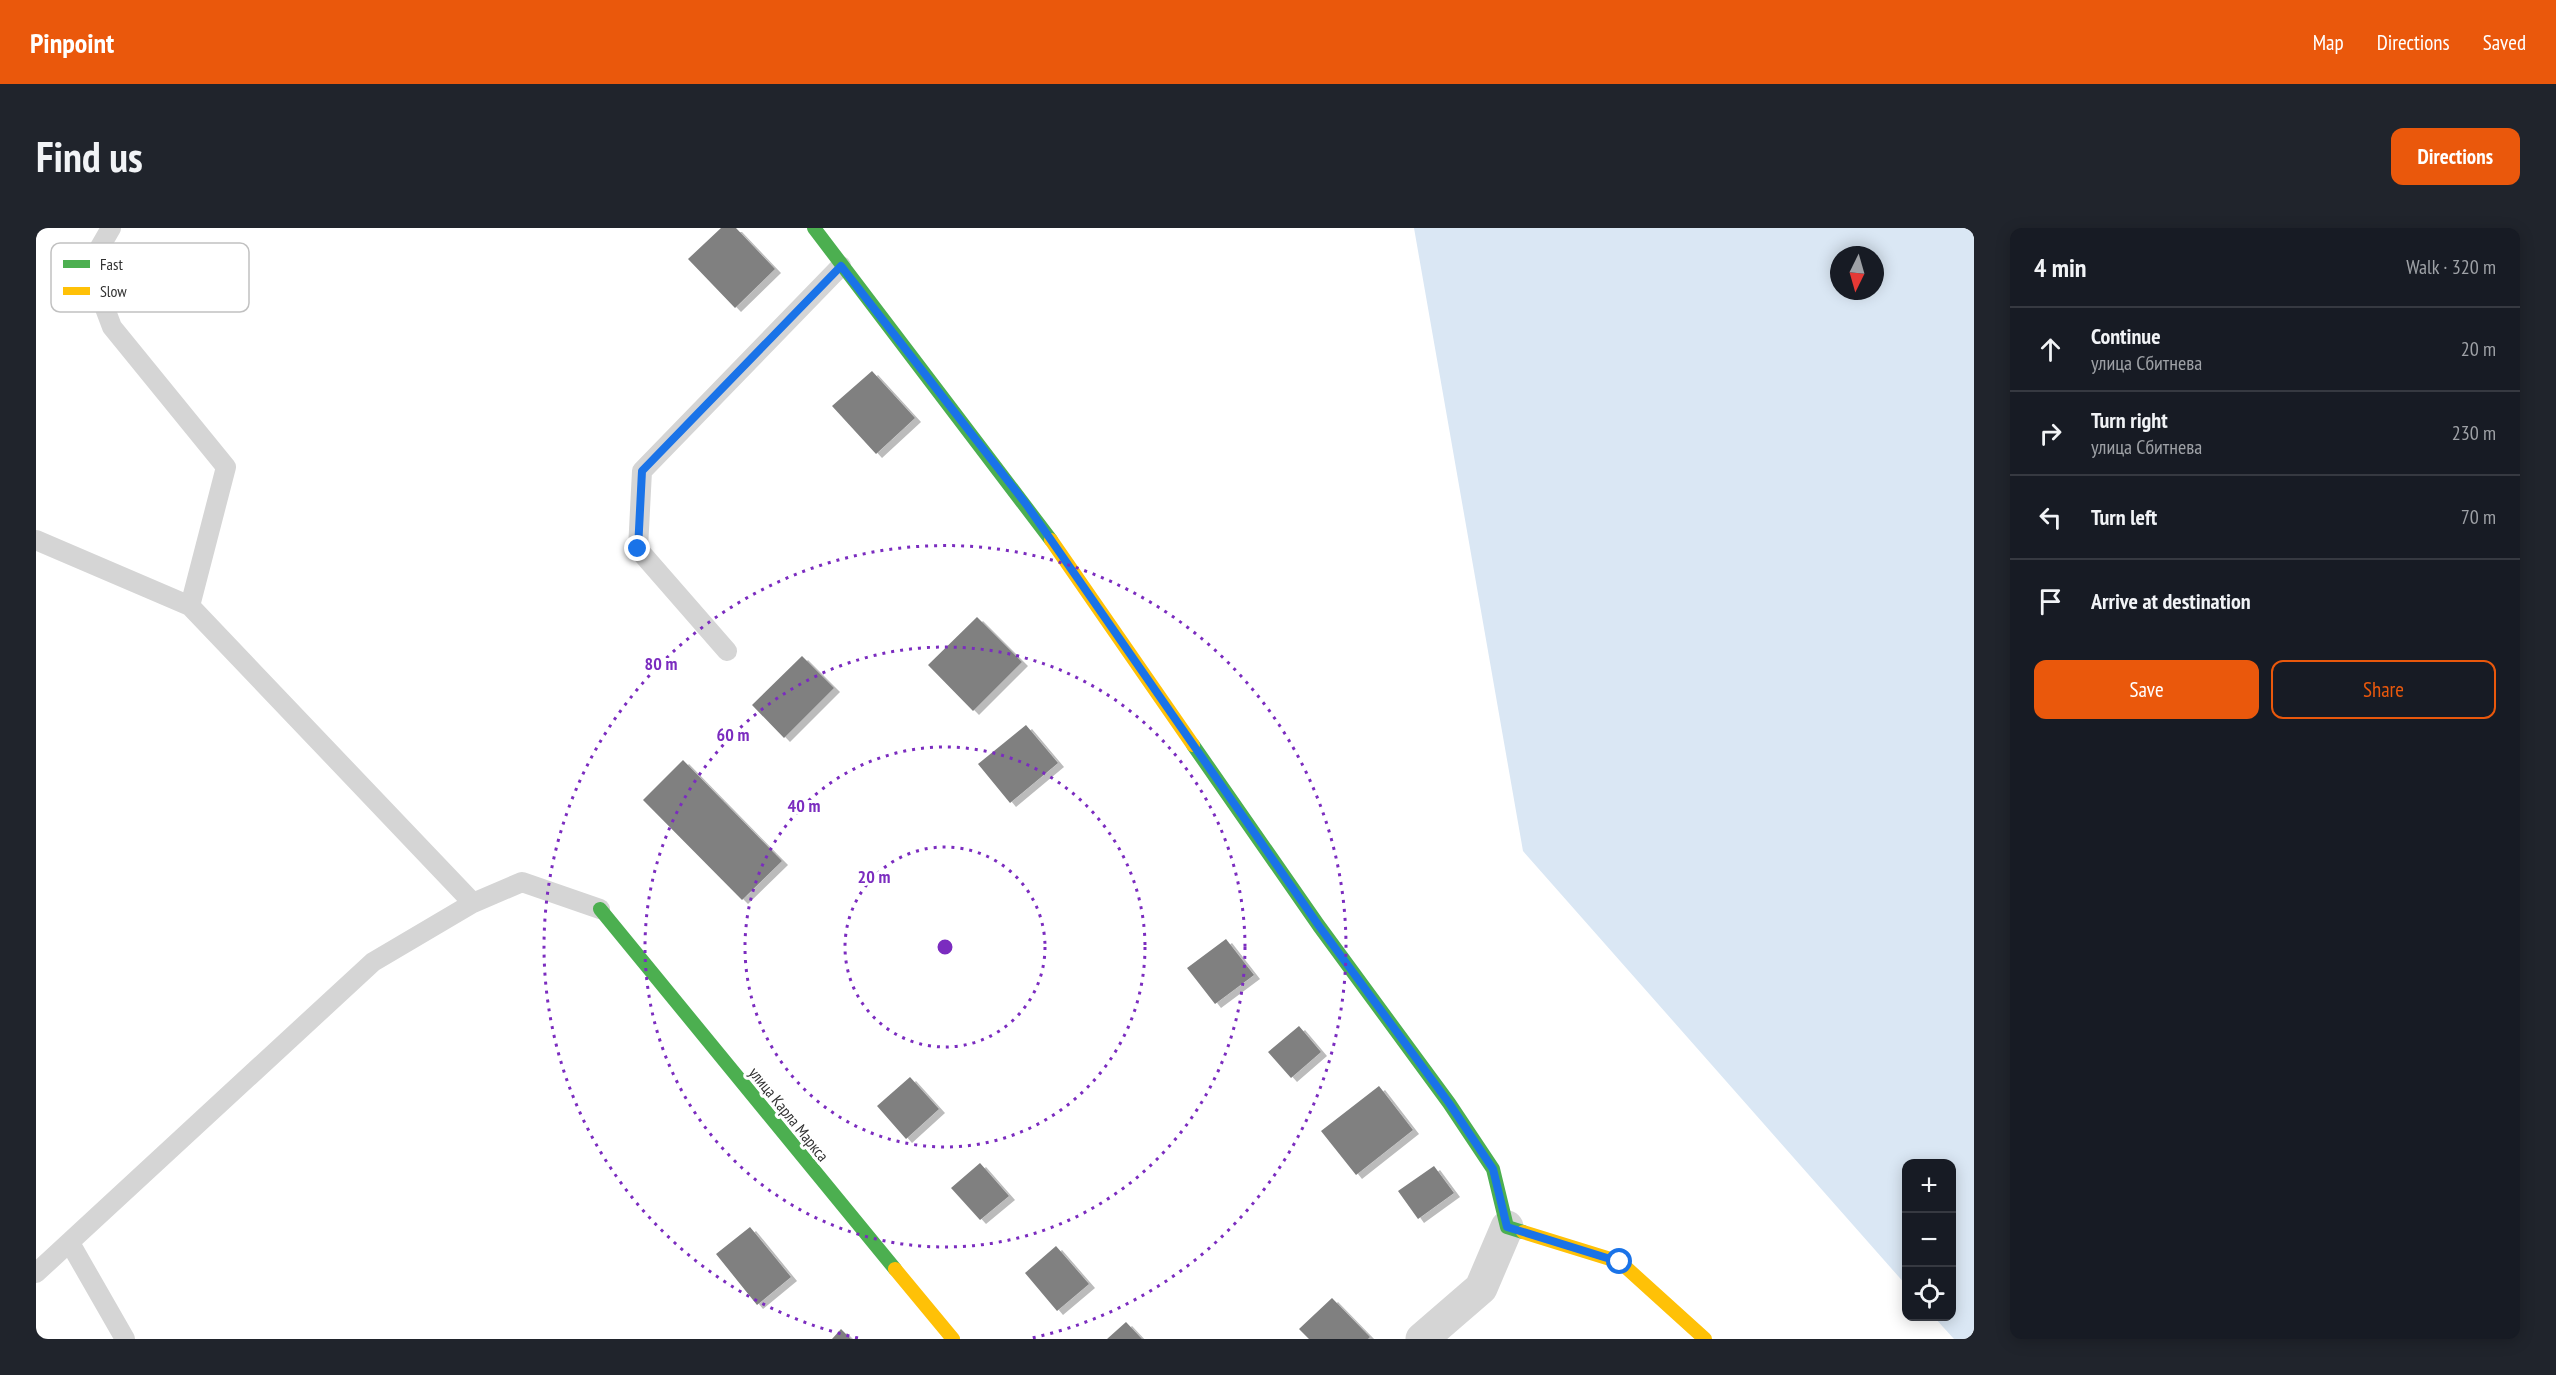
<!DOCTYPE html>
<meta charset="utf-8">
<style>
:root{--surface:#171b24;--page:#20242c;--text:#f1f3f6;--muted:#9ea1a6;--line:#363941;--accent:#ea580c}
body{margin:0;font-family:"PT Sans Narrow",sans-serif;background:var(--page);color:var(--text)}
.controls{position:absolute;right:18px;bottom:18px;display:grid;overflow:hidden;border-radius:12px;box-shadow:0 3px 15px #0003}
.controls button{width:54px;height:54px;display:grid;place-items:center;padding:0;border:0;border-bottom:2px solid var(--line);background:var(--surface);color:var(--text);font:30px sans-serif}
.compass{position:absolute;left:1794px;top:18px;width:54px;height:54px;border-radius:50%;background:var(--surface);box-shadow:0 3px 15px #0003;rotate:185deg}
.stop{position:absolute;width:18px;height:18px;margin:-14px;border:4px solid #1a73e8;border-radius:50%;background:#fff}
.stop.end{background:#1a73e8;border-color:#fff;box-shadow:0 2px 6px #0008}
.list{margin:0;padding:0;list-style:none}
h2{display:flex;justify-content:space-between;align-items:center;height:78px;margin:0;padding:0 24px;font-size:26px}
h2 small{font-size:20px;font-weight:400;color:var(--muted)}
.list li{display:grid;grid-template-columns:39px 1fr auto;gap:18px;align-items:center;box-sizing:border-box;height:84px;padding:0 24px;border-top:2px solid var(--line)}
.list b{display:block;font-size:22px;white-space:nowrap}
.list p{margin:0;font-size:20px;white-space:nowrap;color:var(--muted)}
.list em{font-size:20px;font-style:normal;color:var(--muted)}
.actions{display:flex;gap:12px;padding:18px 24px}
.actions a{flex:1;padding:14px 0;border:2px solid var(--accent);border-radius:12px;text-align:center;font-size:21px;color:var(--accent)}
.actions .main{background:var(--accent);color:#fff}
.icon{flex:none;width:33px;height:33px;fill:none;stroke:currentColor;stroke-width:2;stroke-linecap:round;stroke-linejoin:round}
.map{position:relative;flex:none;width:1938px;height:1111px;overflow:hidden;border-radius:12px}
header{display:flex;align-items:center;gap:36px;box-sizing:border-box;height:84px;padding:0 30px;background:var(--accent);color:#fff}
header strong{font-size:28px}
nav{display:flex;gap:33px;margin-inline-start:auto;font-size:21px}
.intro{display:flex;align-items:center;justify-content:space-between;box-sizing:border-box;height:144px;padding:0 36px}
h1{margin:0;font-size:42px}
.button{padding:15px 27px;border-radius:12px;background:var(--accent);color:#fff;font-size:21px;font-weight:700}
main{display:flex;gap:36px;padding:0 36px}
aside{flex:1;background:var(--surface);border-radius:12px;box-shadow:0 3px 15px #0003}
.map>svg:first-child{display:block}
.water{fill:#dae7f4;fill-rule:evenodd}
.building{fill:#808080;filter:url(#shadow)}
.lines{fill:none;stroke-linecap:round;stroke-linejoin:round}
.lane{stroke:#d5d5d5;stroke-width:20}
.street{stroke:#d5d5d5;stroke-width:33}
.fast{stroke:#4caf50;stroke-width:14}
.slow{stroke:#ffc107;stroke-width:14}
.route{stroke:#1a73e8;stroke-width:8}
.ring{fill:none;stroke:#7b2cbf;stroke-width:3;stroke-dasharray:3 6}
.labels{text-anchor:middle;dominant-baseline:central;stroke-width:6;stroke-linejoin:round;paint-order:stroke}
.street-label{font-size:16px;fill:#313131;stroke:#fff}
.key{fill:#fff;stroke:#c1c1c1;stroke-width:1.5}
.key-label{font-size:16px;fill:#313131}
.centre{fill:#7b2cbf;stroke:#fff;stroke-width:3}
.ring-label{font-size:18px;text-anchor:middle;font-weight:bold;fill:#7b2cbf;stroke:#fff;stroke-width:6;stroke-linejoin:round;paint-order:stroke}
</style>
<header>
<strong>Pinpoint</strong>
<nav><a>Map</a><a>Directions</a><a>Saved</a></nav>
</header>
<div class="intro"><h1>Find us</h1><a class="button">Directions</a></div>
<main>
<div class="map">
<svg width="1938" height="1111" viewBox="0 0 1938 1111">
<defs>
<filter id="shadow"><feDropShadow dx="6" dy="4" stdDeviation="0" flood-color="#0004"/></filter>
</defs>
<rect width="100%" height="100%" fill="#fff"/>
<!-- water -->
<path class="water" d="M1378,0H1938V1111H1918L1898,1089L1916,1088V936H1870V1057L1487,623ZM1803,27H1839V63H1803Z"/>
<!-- building -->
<path class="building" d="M685,0H700L739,41L699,80L652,31Z
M836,143L879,190L840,226L796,178Z
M941,389L986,434L937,483L892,437Z
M766,428L798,460L748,510L716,477Z
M990,497L1022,535L974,575L942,536Z
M647,532L746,633L706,672L607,572Z
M1190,711L1218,747L1179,776L1151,740Z
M1263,798L1285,824L1255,850L1232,824Z
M874,849L903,881L870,911L841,878Z
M1343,858L1377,902L1320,947L1285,903Z
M944,935L973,968L944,992L915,960Z
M1398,938L1418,965L1382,991L1362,963Z
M714,999L755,1049L721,1077L680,1026Z
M1020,1018L1053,1056L1021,1083L989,1045Z
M1296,1070L1334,1109L1332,1111H1273L1263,1101Z
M1090,1094L1106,1111H1071Z
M805,1101L815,1111H796Z"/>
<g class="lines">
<!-- lane -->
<path class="lane" d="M75,0L53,38L76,99L190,239L154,378
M0,312L154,378L437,675
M691,423L602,321L606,243L805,38
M34,1015L89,1111
M0,1045L337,734L437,675L486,654L564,681"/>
<!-- street -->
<path class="street" d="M1386,1111L1445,1060L1471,999"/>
<!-- fast -->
<path class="fast" d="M778,0L1015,312
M1157,517L1283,698L1413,875L1457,941L1471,999L1487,1004
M564,681L859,1041"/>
<!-- slow -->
<path class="slow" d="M1015,312L1157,517
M1487,1004L1584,1034L1669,1111
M859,1041L917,1111"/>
</g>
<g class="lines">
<!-- route -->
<path class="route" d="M602,321L606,243L805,38L990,276L1283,698L1413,875L1457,941L1471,999L1584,1034"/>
</g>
<!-- distance rings -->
<g class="ring">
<circle cx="909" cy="719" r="100"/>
<circle cx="909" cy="719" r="200"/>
<circle cx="909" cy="719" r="300"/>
<path d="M822 1110A401 401 0 1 1 996 1110"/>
</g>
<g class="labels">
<!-- street labels -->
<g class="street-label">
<text transform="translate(753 886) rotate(51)">улица Карла Маркса</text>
</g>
</g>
<!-- legend -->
<rect x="15" y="15" width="198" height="69" rx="9" class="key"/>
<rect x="27" y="32" width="27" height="8" fill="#4caf50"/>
<rect x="27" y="59" width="27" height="8" fill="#ffc107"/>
<g class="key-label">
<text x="64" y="42">Fast</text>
<text x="64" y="69">Slow</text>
</g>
<circle cx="909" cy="719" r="9" class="centre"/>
<g class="ring-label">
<text x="625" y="442">80 m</text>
<text x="697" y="513">60 m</text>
<text x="768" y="584">40 m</text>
<text x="838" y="655">20 m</text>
</g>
</svg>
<div class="controls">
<button>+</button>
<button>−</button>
<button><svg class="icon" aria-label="locate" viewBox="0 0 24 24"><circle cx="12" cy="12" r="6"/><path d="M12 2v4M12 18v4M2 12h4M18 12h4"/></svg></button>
</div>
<svg class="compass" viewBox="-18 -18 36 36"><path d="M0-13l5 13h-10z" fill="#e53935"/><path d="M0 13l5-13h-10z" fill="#9ea1a6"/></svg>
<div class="stop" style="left:1584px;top:1034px"></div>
<div class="stop end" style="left:602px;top:321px"></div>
</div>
<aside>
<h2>4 min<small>Walk · 320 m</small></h2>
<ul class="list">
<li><svg class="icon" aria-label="ahead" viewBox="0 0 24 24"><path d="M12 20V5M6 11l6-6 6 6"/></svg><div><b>Continue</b><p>улица Сбитнева</p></div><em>20 m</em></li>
<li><svg class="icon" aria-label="right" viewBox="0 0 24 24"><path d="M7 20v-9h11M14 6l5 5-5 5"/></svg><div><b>Turn right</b><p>улица Сбитнева</p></div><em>230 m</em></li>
<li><svg class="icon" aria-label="left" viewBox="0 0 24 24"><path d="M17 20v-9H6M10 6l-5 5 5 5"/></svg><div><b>Turn left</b></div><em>70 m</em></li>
<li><svg class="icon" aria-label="arrive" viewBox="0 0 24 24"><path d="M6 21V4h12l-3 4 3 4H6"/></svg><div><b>Arrive at destination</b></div></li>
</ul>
<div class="actions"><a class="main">Save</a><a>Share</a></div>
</aside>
</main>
